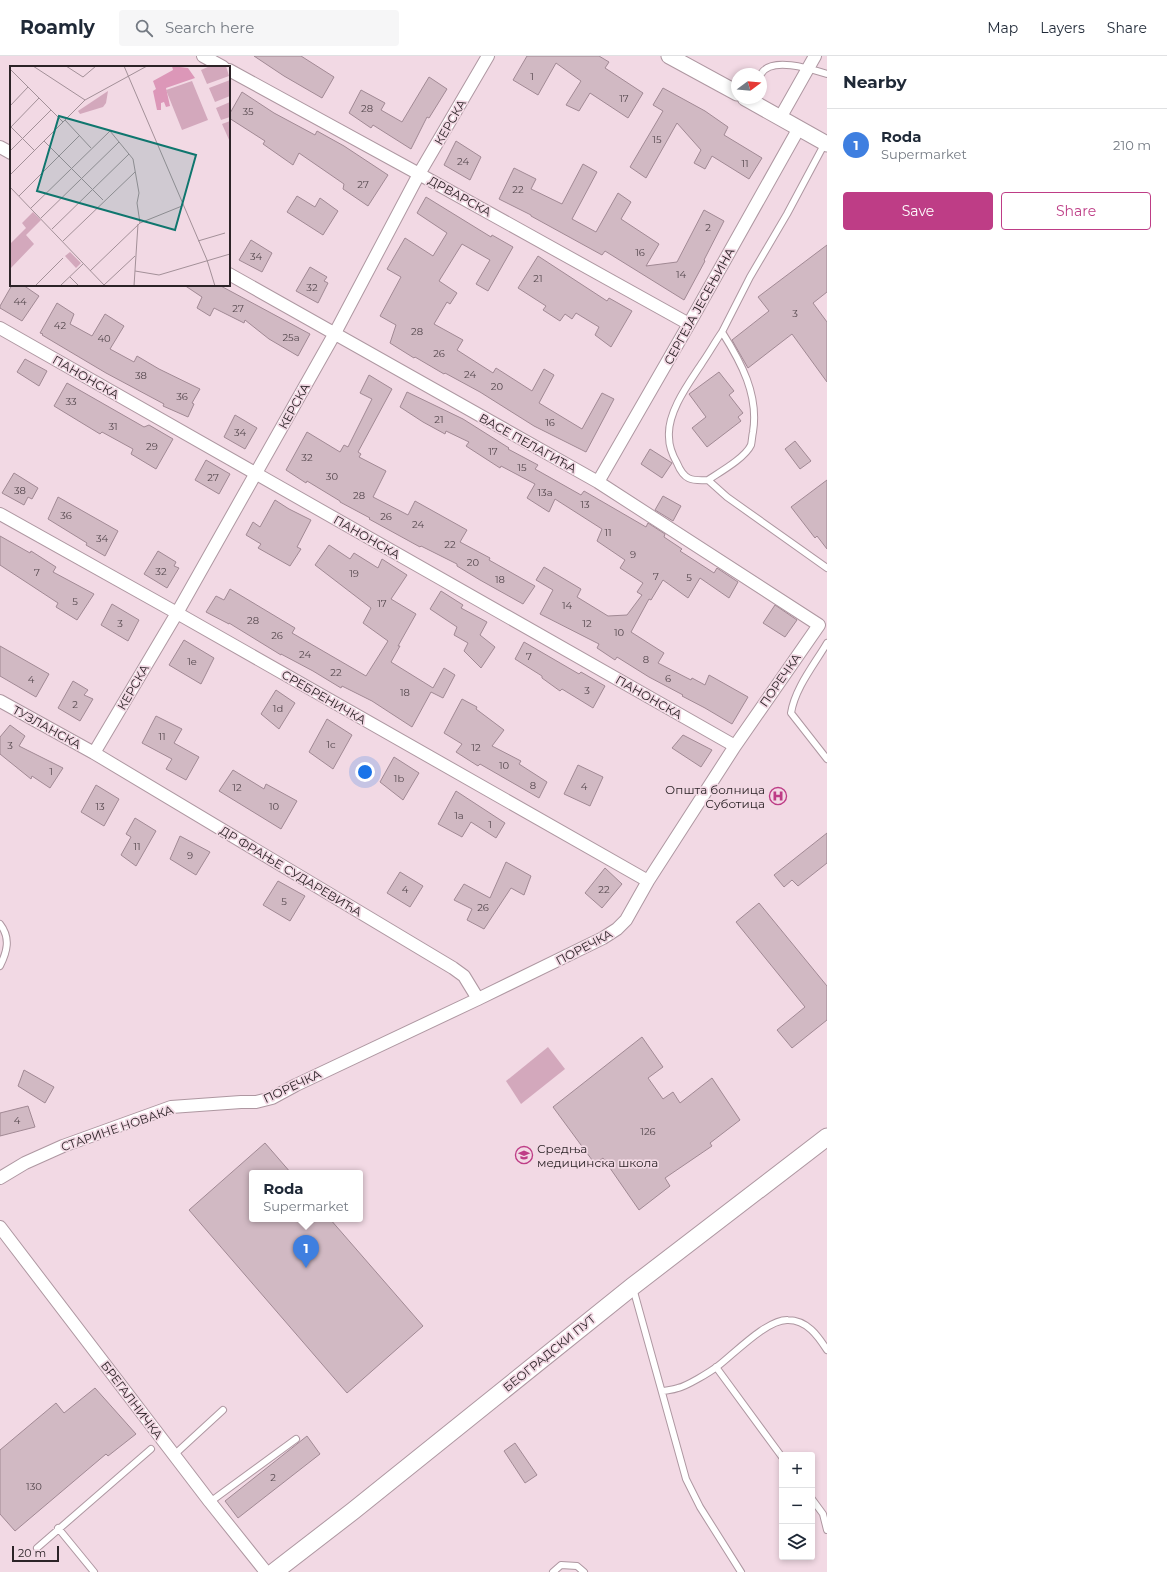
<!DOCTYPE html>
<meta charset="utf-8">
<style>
:root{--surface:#fff;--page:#f6f6f7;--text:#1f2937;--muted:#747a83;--line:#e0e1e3;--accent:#be3d86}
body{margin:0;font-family:Montserrat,sans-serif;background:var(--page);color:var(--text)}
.controls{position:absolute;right:12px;bottom:12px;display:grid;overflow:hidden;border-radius:4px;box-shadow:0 2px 6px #0003}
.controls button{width:36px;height:36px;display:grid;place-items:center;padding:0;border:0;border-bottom:1px solid var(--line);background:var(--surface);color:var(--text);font:20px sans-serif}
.compass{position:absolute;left:731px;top:12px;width:36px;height:36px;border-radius:50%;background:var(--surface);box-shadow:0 2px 6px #0003;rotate:74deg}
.scale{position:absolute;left:12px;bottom:10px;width:47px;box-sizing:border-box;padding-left:4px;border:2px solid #2c2327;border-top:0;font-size:11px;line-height:14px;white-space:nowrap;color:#2c2327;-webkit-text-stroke:3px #f2d9e4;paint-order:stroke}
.you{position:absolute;left:365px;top:716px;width:14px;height:14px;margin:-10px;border:3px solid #fff;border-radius:50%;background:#1a73e8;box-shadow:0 0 0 6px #1a73e833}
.badge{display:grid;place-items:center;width:26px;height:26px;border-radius:50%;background:var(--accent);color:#fff;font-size:13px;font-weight:700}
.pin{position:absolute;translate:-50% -33px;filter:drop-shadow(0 1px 2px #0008)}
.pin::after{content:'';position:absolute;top:21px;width:14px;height:12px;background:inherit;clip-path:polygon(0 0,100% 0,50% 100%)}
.popup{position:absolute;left:249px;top:1114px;width:114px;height:52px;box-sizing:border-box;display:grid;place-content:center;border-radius:4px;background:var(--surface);filter:drop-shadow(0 1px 3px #0005);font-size:13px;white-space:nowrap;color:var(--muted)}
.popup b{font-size:15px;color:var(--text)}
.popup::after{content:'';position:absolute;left:50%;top:100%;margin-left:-8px;border:8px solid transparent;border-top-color:var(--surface)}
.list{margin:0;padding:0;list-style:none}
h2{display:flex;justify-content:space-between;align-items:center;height:52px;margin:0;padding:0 16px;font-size:17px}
h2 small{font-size:13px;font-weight:400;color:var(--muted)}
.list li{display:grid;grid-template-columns:26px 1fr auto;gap:12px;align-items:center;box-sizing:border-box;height:72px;padding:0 16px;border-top:1px solid var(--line)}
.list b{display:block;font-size:15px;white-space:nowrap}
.list p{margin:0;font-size:13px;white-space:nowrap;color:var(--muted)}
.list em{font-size:13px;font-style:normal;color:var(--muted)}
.actions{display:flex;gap:8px;padding:12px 16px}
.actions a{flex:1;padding:9px 0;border:1px solid var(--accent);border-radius:4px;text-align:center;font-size:14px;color:var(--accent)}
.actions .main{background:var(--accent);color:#fff}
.icon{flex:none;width:22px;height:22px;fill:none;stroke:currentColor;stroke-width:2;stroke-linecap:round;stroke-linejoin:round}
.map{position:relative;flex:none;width:827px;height:1516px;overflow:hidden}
header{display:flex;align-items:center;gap:24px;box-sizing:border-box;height:56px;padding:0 20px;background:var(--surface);border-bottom:1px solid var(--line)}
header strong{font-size:19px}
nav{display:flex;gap:22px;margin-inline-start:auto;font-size:14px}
.search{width:280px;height:36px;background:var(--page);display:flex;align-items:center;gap:10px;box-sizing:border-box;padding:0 14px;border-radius:4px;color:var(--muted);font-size:15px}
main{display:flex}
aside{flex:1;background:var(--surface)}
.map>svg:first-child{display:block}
.green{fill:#d3a8bc}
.building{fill:#d1b9c3;stroke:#a18994}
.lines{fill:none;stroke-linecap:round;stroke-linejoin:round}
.service-casing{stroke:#ae97a1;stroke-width:8}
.minor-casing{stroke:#ae97a1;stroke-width:14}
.tertiary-casing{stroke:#ae97a1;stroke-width:17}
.secondary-casing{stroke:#ae97a1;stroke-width:19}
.service{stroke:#fff;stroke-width:6}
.minor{stroke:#fff;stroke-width:12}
.tertiary{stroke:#fff;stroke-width:15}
.secondary{stroke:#fff;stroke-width:17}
.labels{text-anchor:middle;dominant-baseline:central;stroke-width:3.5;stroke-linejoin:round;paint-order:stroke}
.number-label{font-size:10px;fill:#55484e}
.street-label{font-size:12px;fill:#2c2327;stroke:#f2d9e4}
.poi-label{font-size:12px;fill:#2c2327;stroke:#f2d9e4;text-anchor:end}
.inset-road{fill:none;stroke:#a39098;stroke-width:1}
.view{fill:#0f766e;fill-opacity:0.15;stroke:#0f766e;stroke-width:2}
.inset-edge{fill:none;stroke:#2c2327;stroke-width:2}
</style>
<header>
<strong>Roamly</strong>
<div class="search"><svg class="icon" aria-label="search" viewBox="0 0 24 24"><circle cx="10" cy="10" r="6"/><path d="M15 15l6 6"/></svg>Search here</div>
<nav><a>Map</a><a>Layers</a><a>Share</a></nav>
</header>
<main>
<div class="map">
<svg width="827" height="1516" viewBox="0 0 827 1516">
<rect width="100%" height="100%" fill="#f2d9e4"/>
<!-- green -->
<path class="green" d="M548,991L565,1013L521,1048L506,1025Z"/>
<!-- building -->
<path class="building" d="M254,0H301L334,21L322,42L284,20Z
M527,0H599L609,6L605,12L643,37L628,62L590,37L579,55L566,49L581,25L556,7L538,39L513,24Z
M429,21L447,33L429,62L427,61L411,93L373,69L371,72L349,57L361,34L385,47L381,54L402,66Z
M663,32L705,55L728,71L724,79L762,102L749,123L712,100L705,113L694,107L701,94L677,67L646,122L630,111L663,55L653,49Z
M242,36L274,57L315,79L317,75L344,90L388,119L368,150L343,133L344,128L299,97L293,109L263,88L265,85L229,62V59Z
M456,85L481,101L470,124L444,109Z
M583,108L597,116L572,163L596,176L618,137L631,146L621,163L659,188L646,210L677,206L704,154L724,165L704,204L705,205L684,244L605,195L602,199L531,160V159L499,143L514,112L536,123L531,133L562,148Z
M297,140L315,151L320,142L338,155L323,179L287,156Z
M426,141L491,181L492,179L513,191L488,235L476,228L490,204L462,188L439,225L457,237L450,248L447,246L434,268L463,284L457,294L493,317L496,312L532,335L544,313L554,319L539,347L582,373L602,337L614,343L586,396L534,370L480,336L445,317L444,318L415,301L414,302L390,287L396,269L380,260L401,221L387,213L405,182L433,200L447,177L417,157Z
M251,184L272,197L262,216L239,204Z
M827,189V236L813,247L827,266V326L792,278L748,312L732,284L769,255L758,241Z
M538,200L607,245L609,242L632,255L611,291L595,279L599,271L576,257L572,263L565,258L560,265L543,254L546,250L518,232Z
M310,211L327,221L324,225L328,227L318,247L296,235Z
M12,229H23L39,240L22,265L0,252V250Z
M184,229H219L310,278L298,300L269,283L245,264L244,267L214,252L210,260L197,252L202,241Z
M57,247L74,258L70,268L92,280L105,258L124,270L110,293L134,306L137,300L159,313L200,333L192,347L194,348L188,361L163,350L164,348L106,317L42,279L43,278L40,277Z
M25,303L47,315L39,330L17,316Z
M719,316L734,335L729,339L743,357L738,361L741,365L707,391L692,372L706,361L689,338Z
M369,319L392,333L358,396L361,398L359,401L386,415L373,441L408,459L415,445L467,474L460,486L490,502L489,504L535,530L523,548L480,524L457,510V508L421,490L420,491L369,463L370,462L340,446V445L307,425L306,427L286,414L307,376L340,396L344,389L348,391L372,343L360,337Z
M67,327L144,371L149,369L173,383L156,413L131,398L133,393L102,376L100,378L54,350Z
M407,336L463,363L509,392L508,393L538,409L535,413L581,439L584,435L646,471L648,467L665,478L664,481L682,493L680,495L714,517L717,512L738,526L729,542L700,522L688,542L663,524L651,544L649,543L631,576L664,597L658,607L691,624L692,622L705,629L709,619L748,641L732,668L705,652L682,640L683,639L649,621L617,601L615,604L597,592L599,588L540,558L553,534L536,524L544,511L581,533L577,541L608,560L627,559L642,539L637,536L643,527L620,512L625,504L597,485L602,473L555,443L549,456L527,442L535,428L501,410L500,412L466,390L469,386L446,375L445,378L423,366L400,351Z
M235,359L257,372L245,393L224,381Z
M795,385L811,405L800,413L785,393Z
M650,393L672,407L662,422L641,408Z
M206,404L230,418L219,438L195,424Z
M14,417L38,432L32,443L28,441L24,449L2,437Z
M827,424V493L817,480L815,482L791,451Z
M663,440L681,450L673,465L655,454Z
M58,441L118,475L105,500L86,489L87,487L48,463Z
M275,444L289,453L311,464L297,491L301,493L290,510L258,492L261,488L246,479L253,466L260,471Z
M0,480L30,497L31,495L56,511L53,516L94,538L77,564L56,551L58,547L0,509Z
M329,489L350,503L354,497L378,512L382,503L407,519L391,543L416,558L398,590H400L391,606L433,632L444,612L455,619L443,642L431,636L412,671L372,645L342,630L341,632L313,615L281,598V599L229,567V568L206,556L216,540L224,544L230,533L295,572L292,577L366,620L388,585L363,567L371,552L315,509Z
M158,495L176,506L174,510L179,512L167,532L144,518Z
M441,535L463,549L461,552L487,566L480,579L495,591L481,612L464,595L468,587L454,579L457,571L430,553Z
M112,548L139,564L128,585L101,569Z
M775,549L797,564L785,581L763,567Z
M184,584L214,602L201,628L169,609Z
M524,586L579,618L581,616L605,630L593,652L562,633L560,635L542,622V620L515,603Z
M0,590L49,618L36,641L0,620Z
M73,625L88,634L84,639L93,643L80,665L58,652Z
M276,634L295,647L279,673L261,658Z
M462,643L477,651L476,653L504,674L492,690L521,705L519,708L547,726L539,742L480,708L478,710L456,696L462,688L444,677Z
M156,660L182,673L174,687L199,701L186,724L166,713L172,703L142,687Z
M327,663L352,679L333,713L309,696Z
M10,669L25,680L19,690L63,712L50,732L32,720L31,723L0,698V681Z
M683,679L712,694L701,711L672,692Z
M394,701L419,717L403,744L380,726Z
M578,709L603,721L590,750L564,738Z
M233,714L264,733L266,728L297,745L281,773L219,735Z
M96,729L119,743L104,770L81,756Z
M456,735L505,767L496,782L471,766L462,781L438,768Z
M135,762L156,775L136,810L121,799L131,781L126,778Z
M827,777V807L798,830L792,824L784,831L774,819Z
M180,780L210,796L196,819L170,803Z
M506,806L531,820L524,839L511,832L484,873L467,864L472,853L454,844L464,828L490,842Z
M605,812L622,828L602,852L585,837Z
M400,816L423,830L410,851L387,837Z
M278,825L305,840L290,865L263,849Z
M759,847L827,930V964L792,992L777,974L805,951L736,866Z
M642,981L663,1011L648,1022L663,1043L673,1036L680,1047L712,1022L740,1064L710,1087L712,1090L665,1122L670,1130L639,1154L603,1102L595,1108L553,1051Z
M24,1014L54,1031L45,1047L18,1030Z
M28,1050L35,1071L0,1080V1057Z
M265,1087L291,1117H252V1163H330L423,1270L347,1337L189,1154Z
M95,1332L136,1378L108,1400L106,1398L15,1475L0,1458V1394L56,1347L64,1357Z
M307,1380L320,1398L238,1462L225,1445Z
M515,1387L537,1419L525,1427L504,1395Z"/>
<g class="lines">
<!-- service casing -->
<g class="service-casing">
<path id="service" d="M761,18C771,0 811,13 827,18
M825,87L787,158L750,221L722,276C741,306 759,339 753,376C752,380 752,385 751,389C745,402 720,416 708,424L727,441L827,512
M708,424C691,425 684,424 677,407C673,400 669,390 669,381C667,356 689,327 702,307C709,297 715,286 722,276
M827,587C814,609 795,632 791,657L827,703
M0,868C11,882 7,896 0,910
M633,1232L686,1423L700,1451L741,1516
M716,1311L782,1401
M663,1335C668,1334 673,1334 678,1332C687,1330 710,1316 718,1310C734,1298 767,1263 788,1264C807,1264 818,1280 827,1294
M174,1399L223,1354
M812,1443L823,1458L827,1474
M210,1446L296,1383
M58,1472L94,1516
M37,1492L151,1393
M553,1516L561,1509L577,1510L584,1516"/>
</g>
<!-- minor casing -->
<g class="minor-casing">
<path id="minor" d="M203,0L223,11
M229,14L419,118L689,268
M780,62L815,0
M0,91L11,97
M0,272L735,690
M598,426L689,268L799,72
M0,458L177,557L648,825
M0,645L94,697L453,912L464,920L478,943
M94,697L177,557L335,277L419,118L488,0
M0,1122L25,1107L63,1090L171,1051L241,1046H256L272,1042L296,1029L478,943L603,882L617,873L626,864L648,825L735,690L819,569L598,426L229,218
M0,1171L210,1446L266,1516"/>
</g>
<!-- tertiary casing -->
<g class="tertiary-casing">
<path id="tertiary" d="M669,0L737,37
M745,42L827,88"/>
</g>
<!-- secondary casing -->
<g class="secondary-casing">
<path id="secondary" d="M274,1516L353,1455L633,1230L827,1081"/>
</g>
<!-- service -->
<use href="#service" class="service"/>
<!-- minor -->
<use href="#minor" class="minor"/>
<!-- tertiary -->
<use href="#tertiary" class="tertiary"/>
<!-- secondary -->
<use href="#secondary" class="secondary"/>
</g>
<!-- icons -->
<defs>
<g id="hospital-ring" transform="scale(0.9)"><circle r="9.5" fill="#f2d9e4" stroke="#be3d86" stroke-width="1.5"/><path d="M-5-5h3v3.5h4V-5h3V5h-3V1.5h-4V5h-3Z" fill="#be3d86"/></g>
<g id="school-ring" transform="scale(0.9)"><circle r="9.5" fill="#f2d9e4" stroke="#be3d86" stroke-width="1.5"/><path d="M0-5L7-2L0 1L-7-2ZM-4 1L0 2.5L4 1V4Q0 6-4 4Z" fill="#be3d86"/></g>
</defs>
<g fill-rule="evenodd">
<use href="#hospital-ring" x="778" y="740"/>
<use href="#school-ring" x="524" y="1099"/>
</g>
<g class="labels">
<!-- number labels -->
<g class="number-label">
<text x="532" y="20">1</text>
<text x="624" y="42">17</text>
<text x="367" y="52">28</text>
<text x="248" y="55">35</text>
<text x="657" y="83">15</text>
<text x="463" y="105">24</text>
<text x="745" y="107">11</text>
<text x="363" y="128">27</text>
<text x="518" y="133">22</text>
<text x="708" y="171">2</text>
<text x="640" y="196">16</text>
<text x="256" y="200">34</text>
<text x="681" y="218">14</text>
<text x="538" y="222">21</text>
<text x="312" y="231">32</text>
<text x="20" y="245">44</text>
<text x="238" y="252">27</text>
<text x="795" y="257">3</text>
<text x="60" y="269">42</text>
<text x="417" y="275">28</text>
<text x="291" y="281">25a</text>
<text x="104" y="282">40</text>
<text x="439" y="297">26</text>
<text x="470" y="318">24</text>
<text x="141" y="319">38</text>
<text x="497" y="330">20</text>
<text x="182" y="340">36</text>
<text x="71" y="345">33</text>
<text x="439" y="363">21</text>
<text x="550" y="366">16</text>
<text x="113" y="370">31</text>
<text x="240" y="376">34</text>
<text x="152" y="390">29</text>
<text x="493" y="395">17</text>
<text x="307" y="401">32</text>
<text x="522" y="411">15</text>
<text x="332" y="420">30</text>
<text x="213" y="421">27</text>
<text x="20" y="434">38</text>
<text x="545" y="436">13a</text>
<text x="359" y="439">28</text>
<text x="585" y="448">13</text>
<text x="66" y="459">36</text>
<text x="386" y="460">26</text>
<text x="418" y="468">24</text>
<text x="608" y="476">11</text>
<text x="102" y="482">34</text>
<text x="450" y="488">22</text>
<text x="633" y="498">9</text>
<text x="473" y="506">20</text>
<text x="161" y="515">32</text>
<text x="37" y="516">7</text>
<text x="354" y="517">19</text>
<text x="656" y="520">7</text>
<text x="689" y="521">5</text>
<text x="500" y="523">18</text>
<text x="75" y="545">5</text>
<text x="382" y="547">17</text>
<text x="567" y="549">14</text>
<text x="253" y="564">28</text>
<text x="120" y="567">3</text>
<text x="587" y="567">12</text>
<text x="619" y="576">10</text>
<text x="277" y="579">26</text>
<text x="305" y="598">24</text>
<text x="529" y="600">7</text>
<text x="646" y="603">8</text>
<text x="192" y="605">1e</text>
<text x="336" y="616">22</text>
<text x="668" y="622">6</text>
<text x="31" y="623">4</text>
<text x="587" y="634">3</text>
<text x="405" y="636">18</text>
<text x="75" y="648">2</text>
<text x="278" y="652">1d</text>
<text x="162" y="680">11</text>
<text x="331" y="688">1c</text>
<text x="10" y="689">3</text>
<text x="476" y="691">12</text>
<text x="504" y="709">10</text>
<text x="51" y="715">1</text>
<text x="399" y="722">1b</text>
<text x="533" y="729">8</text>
<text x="584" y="730">4</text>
<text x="237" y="731">12</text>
<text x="100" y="750">13</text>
<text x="274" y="750">10</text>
<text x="459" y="759">1a</text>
<text x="490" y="768">1</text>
<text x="137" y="790">11</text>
<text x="190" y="799">9</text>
<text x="405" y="833">4</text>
<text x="604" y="833">22</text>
<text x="284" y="845">5</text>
<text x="483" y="851">26</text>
<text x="17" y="1064">4</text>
<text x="648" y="1075">126</text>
<text x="273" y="1421">2</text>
<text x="34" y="1430">130</text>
</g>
<!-- street labels -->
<g class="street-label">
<text transform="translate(450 66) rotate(-60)">КЕРСКА</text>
<text transform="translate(460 140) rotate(29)">ДРВАРСКА</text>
<text transform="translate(699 250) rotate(-61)">СЕРГЕЈА ЈЕСЕЊИНА</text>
<text transform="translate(86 321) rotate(30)">ПАНОНСКА</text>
<text transform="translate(294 350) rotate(-61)">КЕРСКА</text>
<text transform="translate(528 387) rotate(29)">ВАСЕ ПЕЛАГИЋА</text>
<text transform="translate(367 481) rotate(30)">ПАНОНСКА</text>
<text transform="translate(780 624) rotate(-55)">ПОРЕЧКА</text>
<text transform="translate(133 631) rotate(-60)">КЕРСКА</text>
<text transform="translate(324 641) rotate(30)">СРЕБРЕНИЧКА</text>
<text transform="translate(649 641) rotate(30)">ПАНОНСКА</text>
<text transform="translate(47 671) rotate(29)">ТУЗЛАНСКА</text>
<text transform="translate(291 815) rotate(31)">ДР ФРАЊЕ СУДАРЕВИЋА</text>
<text transform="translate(584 891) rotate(-28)">ПОРЕЧКА</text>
<text transform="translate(292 1030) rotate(-25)">ПОРЕЧКА</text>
<text transform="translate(117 1072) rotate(-19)">СТАРИНЕ НОВАКА</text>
<text transform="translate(549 1297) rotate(-39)">БЕОГРАДСКИ ПУТ</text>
<text transform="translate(132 1344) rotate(53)">БРЕГАЛНИЧКА</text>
</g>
<!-- poi labels -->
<g class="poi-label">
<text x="765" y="733">Општа болница<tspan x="765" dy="14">Суботица</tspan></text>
<text x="537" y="1092" text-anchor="start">Средња<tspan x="537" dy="14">медицинска школа</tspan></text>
</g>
</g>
<!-- overview -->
<g transform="translate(10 10)">
<rect width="220" height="220" fill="#f2d9e4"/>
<path d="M200,0H216L219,10L197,18L191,4ZM220,14V30L205,36L199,22ZM182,15L198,54L172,64L156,24ZM98,25L96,37L93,41L70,48L68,45ZM220,36V51L211,54L206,42ZM220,55V76L212,58ZM23,146L31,154L16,169L24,178L0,203V178L16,162L12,157ZM60,186L71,197L66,202L55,190Z" fill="#d3a8bc"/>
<path d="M162,0L178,2L185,12L156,22L160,40L156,41L154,36L151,37V44H147L143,25L146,23L143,15L163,4Z" fill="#dc97b8"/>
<path class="inset-road" d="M23,0L75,34M56,0L73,11L86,0M114,0L197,194L205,220M0,3L53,56M0,40L18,21M55,54L81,82M0,60L24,84M0,62L29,32M34,75L93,134M0,85L41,44M0,109L75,34L137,0M0,121L95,220M9,130L70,69M21,142L100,65L123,93L129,127L127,137L130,157M31,152L109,76M42,163L119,88M53,175L125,106M188,175L215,167M80,205L130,157L172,140M125,205L149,209L220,188M60,211L69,220M94,219L125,190M25,220L53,192M50,220L73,198M124,220L128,158"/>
<path class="view" d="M49,50L186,89L165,164L27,125Z"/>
<rect width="220" height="220" class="inset-edge"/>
</g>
</svg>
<div class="controls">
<button>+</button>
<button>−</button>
<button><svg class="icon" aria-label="layers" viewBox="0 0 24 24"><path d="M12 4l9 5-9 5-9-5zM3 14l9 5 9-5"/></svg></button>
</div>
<svg class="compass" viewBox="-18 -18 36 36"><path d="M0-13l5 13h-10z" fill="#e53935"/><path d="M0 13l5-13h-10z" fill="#747a83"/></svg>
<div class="scale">20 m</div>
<div class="you"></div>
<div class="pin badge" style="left:306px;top:1212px;background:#3f7fe0">1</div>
<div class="popup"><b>Roda</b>Supermarket</div>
</div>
<aside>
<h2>Nearby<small></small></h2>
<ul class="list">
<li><span class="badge" style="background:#3f7fe0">1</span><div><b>Roda</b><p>Supermarket</p></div><em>210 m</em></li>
</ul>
<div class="actions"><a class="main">Save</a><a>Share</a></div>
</aside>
</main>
